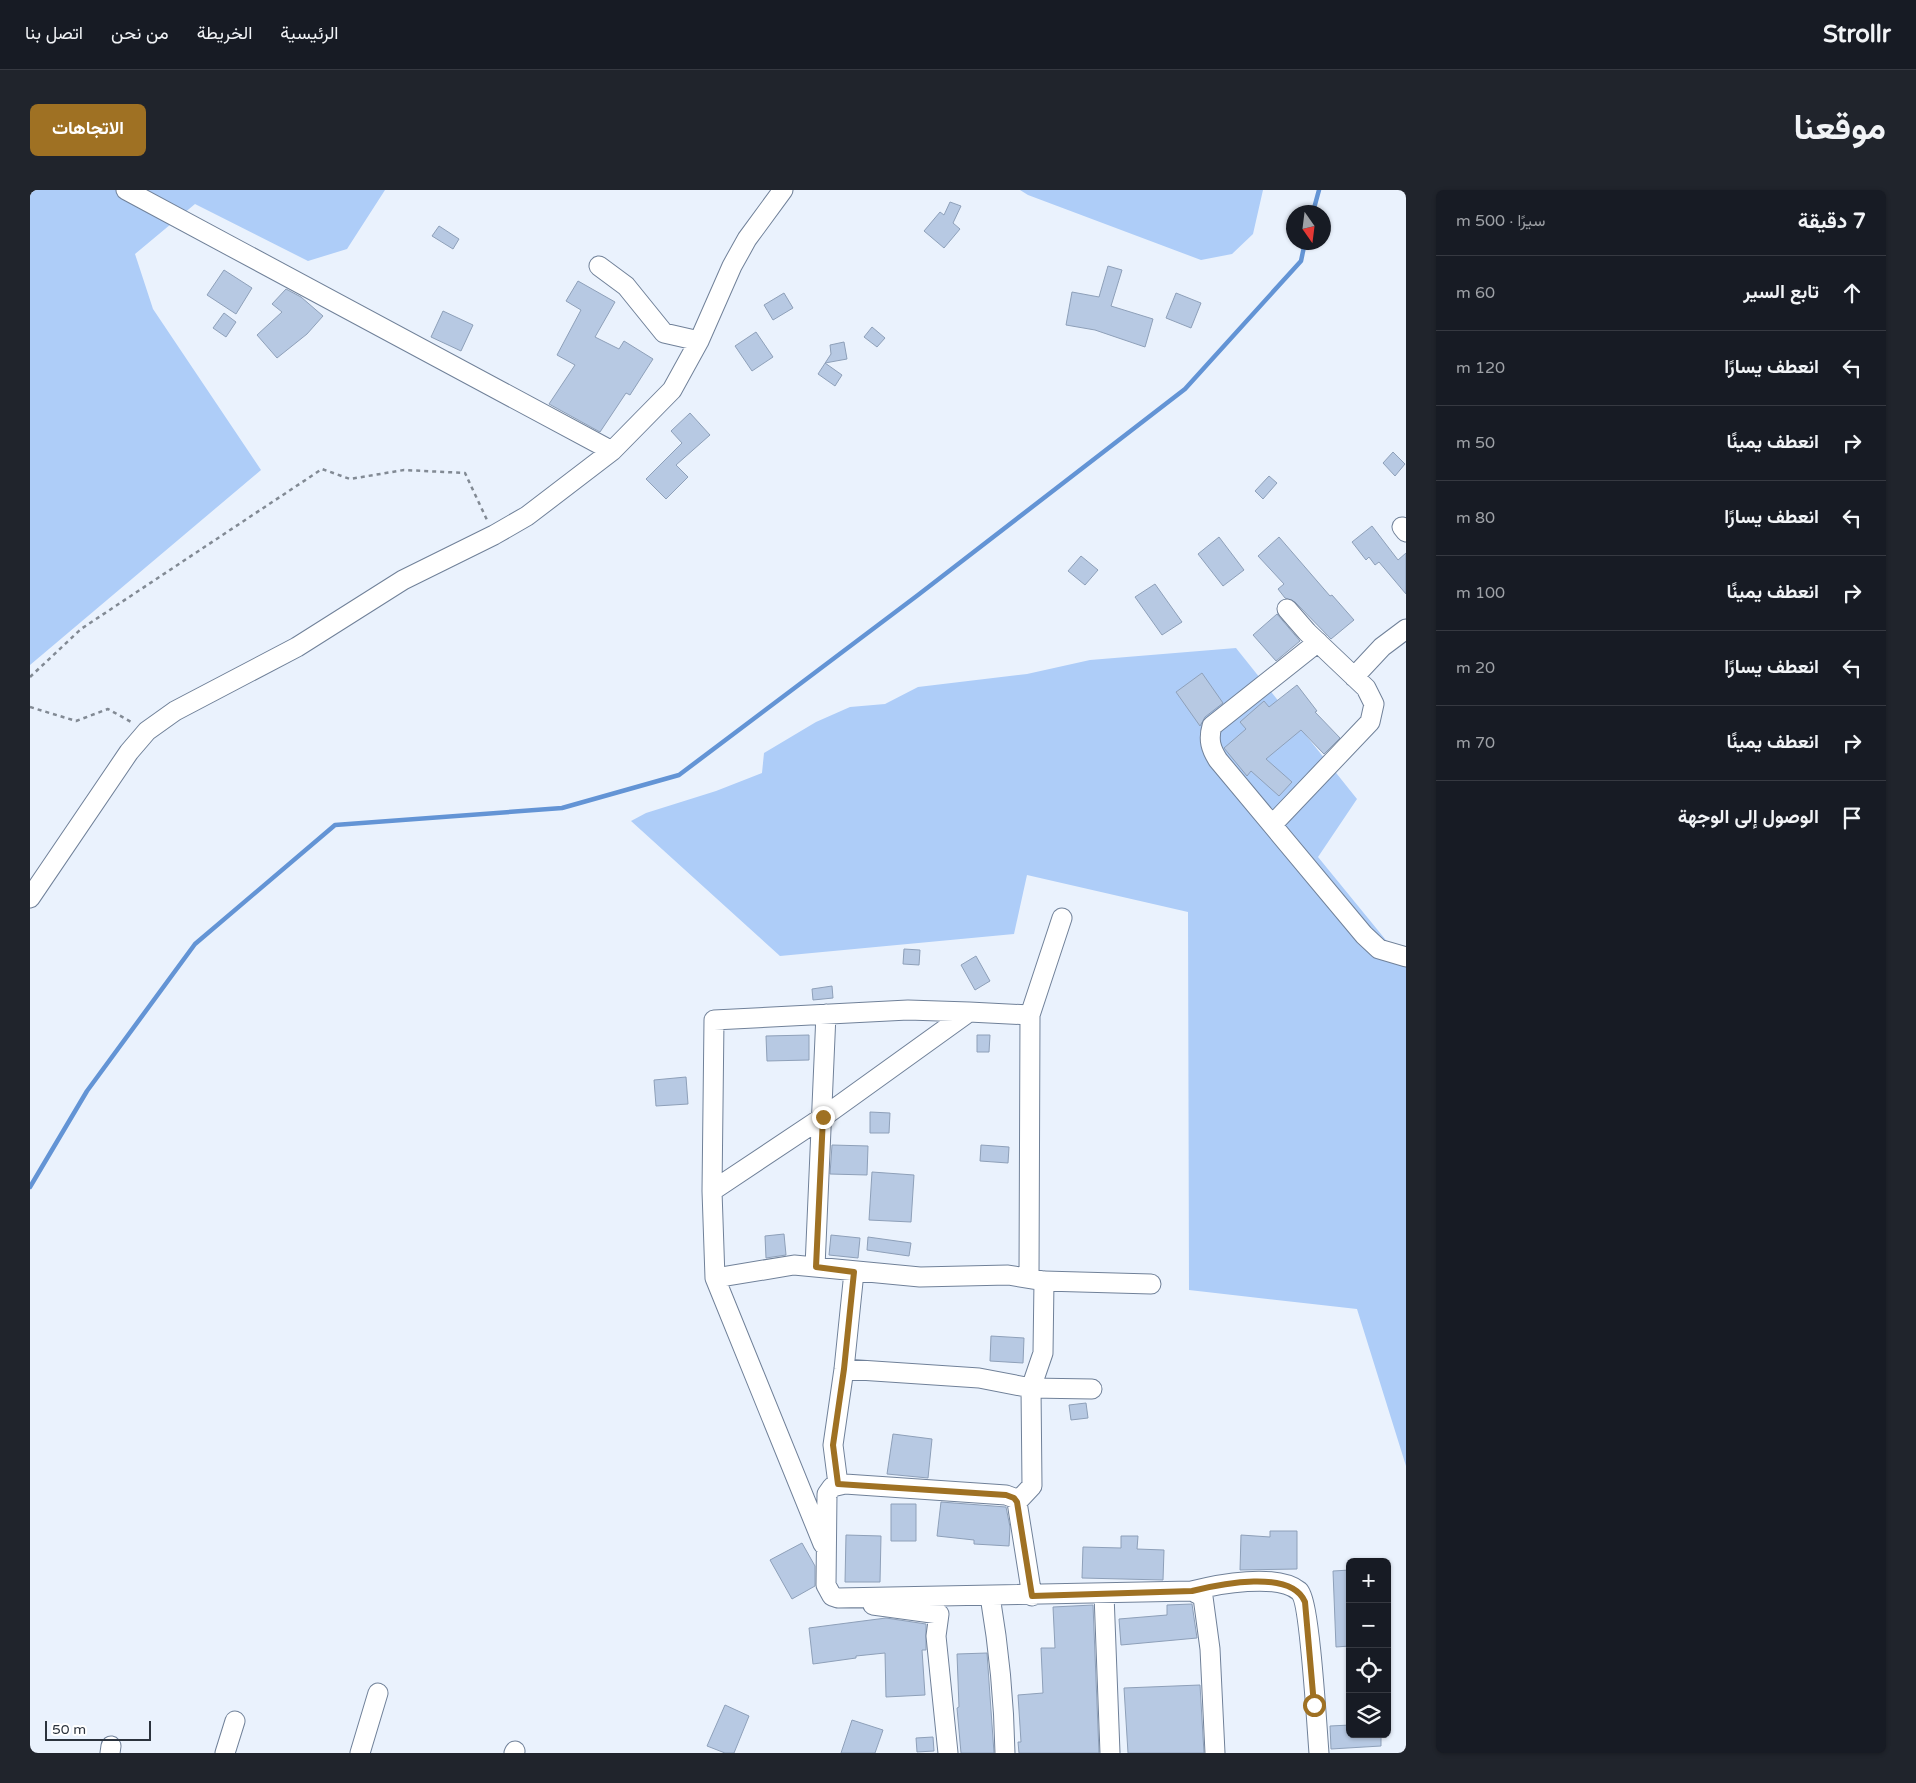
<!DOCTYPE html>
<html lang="ar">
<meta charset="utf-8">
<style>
:root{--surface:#171b24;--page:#20242c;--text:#f1f3f6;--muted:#9ea1a6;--line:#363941;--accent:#9f7123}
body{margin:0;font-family:"Varela Round",Vazirmatn,sans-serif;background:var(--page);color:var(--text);direction:rtl}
.controls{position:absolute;right:15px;bottom:15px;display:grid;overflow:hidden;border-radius:8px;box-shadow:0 1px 4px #0004}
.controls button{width:45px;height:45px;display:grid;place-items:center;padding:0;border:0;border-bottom:1px solid var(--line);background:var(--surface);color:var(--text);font:25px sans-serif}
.compass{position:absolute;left:1256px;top:15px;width:45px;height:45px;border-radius:50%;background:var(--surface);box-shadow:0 1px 4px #0004;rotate:166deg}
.scale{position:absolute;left:15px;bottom:12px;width:106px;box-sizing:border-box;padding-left:5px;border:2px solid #2b333d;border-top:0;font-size:14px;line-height:18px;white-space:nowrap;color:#2b333d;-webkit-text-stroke:4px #fff;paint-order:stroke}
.stop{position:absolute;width:15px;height:15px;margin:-11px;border:4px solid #9f7123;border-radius:50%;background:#fff}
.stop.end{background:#9f7123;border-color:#fff;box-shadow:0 1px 5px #0008}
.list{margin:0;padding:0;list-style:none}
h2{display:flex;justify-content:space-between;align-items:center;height:65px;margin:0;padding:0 20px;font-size:21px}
h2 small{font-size:16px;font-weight:400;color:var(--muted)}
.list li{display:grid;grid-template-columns:32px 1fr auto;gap:15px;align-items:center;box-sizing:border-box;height:75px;padding:0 20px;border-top:1px solid var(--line)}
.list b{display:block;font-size:19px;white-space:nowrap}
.list em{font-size:16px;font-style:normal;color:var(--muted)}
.icon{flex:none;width:28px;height:28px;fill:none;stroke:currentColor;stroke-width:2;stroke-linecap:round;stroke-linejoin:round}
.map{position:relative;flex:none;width:1376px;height:1563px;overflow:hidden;direction:ltr;border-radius:8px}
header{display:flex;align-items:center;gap:30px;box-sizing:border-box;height:70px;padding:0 25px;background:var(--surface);border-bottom:1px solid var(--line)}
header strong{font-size:24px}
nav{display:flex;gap:28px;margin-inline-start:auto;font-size:18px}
.intro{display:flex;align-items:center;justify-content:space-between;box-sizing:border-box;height:120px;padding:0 30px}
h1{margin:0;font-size:35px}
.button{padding:12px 22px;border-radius:8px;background:var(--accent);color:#fff;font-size:18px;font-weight:700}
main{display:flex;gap:30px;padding:0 30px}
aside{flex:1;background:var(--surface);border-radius:8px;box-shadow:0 1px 4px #0004}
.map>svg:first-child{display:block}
.green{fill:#aecdf8}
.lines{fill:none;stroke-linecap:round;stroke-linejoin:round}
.stream{stroke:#6394d5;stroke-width:4.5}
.building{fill:#b7c9e3;stroke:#8ea0b9}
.minor-casing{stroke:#708199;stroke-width:21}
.path{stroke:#828a94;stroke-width:2.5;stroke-dasharray:4 4;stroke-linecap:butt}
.minor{stroke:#fff;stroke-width:19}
.route{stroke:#9f7123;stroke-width:6}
</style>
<header>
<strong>Strollr</strong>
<nav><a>الرئيسية</a><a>الخريطة</a><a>من نحن</a><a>اتصل بنا</a></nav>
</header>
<div class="intro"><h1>موقعنا</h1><a class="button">الاتجاهات</a></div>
<main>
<aside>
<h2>7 دقيقة<small>سيرًا · 500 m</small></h2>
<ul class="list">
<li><svg class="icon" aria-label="ahead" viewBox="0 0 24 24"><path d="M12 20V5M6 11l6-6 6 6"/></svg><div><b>تابع السير</b></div><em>60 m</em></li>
<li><svg class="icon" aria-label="left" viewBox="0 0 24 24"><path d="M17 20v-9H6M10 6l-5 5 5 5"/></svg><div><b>انعطف يسارًا</b></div><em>120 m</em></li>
<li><svg class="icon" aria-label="right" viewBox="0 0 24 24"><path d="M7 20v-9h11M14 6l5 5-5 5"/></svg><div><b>انعطف يمينًا</b></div><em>50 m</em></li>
<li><svg class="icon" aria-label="left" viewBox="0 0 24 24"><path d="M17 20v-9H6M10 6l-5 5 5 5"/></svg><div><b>انعطف يسارًا</b></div><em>80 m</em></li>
<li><svg class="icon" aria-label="right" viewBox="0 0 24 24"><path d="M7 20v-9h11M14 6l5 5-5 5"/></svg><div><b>انعطف يمينًا</b></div><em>100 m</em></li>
<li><svg class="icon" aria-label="left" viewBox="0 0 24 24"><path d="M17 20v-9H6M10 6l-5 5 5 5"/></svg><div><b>انعطف يسارًا</b></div><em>20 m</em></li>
<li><svg class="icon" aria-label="right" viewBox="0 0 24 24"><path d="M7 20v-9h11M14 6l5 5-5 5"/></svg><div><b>انعطف يمينًا</b></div><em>70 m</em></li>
<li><svg class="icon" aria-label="arrive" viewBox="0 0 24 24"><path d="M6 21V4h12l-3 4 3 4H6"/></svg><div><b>الوصول إلى الوجهة</b></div></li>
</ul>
</aside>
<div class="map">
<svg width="1376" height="1563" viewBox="0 0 1376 1563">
<rect width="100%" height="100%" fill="#eaf2fd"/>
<!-- green -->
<path class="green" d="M0,0H355L317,59L278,71L165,14L105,64L123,119L231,280L0,475Z
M990,0H1233L1223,44L1202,64L1171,70L998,5Z
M1206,458L1327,609L1288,667L1373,771L1376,772V1276L1327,1119L1159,1100L1158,722L997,685L984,744L750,766L601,631L616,623L686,601L732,583L734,563L786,532L820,517L855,514L888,497L997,484L1060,470Z"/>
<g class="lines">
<!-- stream -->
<path class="stream" d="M1283,22L1289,0
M0,997L57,901L165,754L305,635L532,618L649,585L888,405L1155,199L1271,71L1275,52"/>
</g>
<!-- building -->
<path class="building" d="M920,12L931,16L923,33L930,39L914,58L894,41L910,22L914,25Z
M409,36L429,49L423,59L402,46Z
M1078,76L1092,80L1081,116L1123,129L1115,157L1065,140L1036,135L1042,102L1069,107Z
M194,80L222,98L206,124L177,105Z
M548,91L585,112L565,147L589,159L594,151L623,169L600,205L596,203L570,242L519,214L545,175L527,165L551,120L536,111Z
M256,99L271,107L293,126L277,144L247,168L227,145L252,122L242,114Z
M754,103L763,118L743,130L734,115Z
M1146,103L1171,113L1161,138L1136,128Z
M413,121L443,135L431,161L401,147Z
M194,123L206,132L196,147L183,138Z
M842,137L855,148L847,157L834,147Z
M726,142L743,167L722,181L705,156Z
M814,152L817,169L795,173L812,185L805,196L788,184L801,164L800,155Z
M660,223L680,245L646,275L658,287L636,309L616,289L652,253L641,241Z
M1363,262L1375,274L1365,286L1353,273Z
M1239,286L1247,293L1233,309L1225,301Z
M1342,336L1368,370L1376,363V404L1349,372L1345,375L1339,367L1336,370L1322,352Z
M1189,347L1214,380L1193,396L1168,364Z
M1249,347L1300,406L1302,405L1324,430L1301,449L1265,412L1255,408L1248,399L1254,394L1228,366Z
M1051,366L1068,380L1055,395L1038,381Z
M1125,394L1152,432L1132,445L1105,407Z
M1247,424L1270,451L1246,471L1223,445Z
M1172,483L1193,513L1175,527L1170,536L1146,502Z
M1267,495L1287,521L1285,522L1310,548L1294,564L1271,540L1236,569L1262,592L1249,606L1221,581L1217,586L1194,558L1216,539L1210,532L1234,511L1239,517Z
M874,759L890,760L889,775L873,774Z
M946,766L960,791L945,800L931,775Z
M802,796L803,808L783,810L782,799Z
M779,845V870L737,871L736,846Z
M947,845H960L959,862H947Z
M656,887L658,914L626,916L624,890Z
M840,922L860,923L859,943H840Z
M802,955L838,956L837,985L800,984Z
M951,955L979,957L978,973L950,971Z
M842,982L884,985L881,1032L839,1030Z
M754,1044L756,1065L736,1068L735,1046Z
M801,1045L830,1048L828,1068L799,1065Z
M838,1047L881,1053L879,1066L837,1060Z
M961,1146L994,1148L993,1173L960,1171Z
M1056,1213L1058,1228L1041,1230L1039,1215Z
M863,1244L902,1249L898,1288L857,1284Z
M911,1312L976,1317L980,1337L979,1356L944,1354V1350L907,1346Z
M861,1314H886V1351H861Z
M1240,1341H1267V1379L1210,1380L1211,1345L1240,1347Z
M816,1345L851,1346L850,1392H815Z
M1091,1346H1108L1107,1359L1134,1360L1133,1390L1052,1388L1053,1357L1091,1358Z
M772,1353L785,1376V1396L762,1409L740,1370Z
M1320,1380V1456L1306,1457L1303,1381Z
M1162,1414L1167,1448L1091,1455L1089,1429L1137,1425V1415Z
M1063,1415L1069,1563H989L988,1552H991L988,1505L1013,1503L1011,1458H1025L1023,1417Z
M856,1428L896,1434V1460H892L895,1505L856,1507L855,1463L826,1466V1468L783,1474L779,1438Z
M957,1463L964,1563H931L927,1518L929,1517L927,1464Z
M1170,1495L1174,1563H1098L1094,1498Z
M695,1515L719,1526L704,1563H695L677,1556Z
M822,1530L853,1540L845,1563H811Z
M1320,1535V1544H1351V1556L1301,1559L1300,1536Z
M903,1547L904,1561L887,1562L886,1548Z"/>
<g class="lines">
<!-- minor casing -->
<g class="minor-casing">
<path id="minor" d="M96,0L582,261
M569,76L596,96L634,143L669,151
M1372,337L1376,342
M1288,452L1182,536C1178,550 1181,559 1188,570L1334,745L1349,759L1376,767
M1324,487L1352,457L1376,439
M1243,634L1340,532L1344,514L1336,498L1277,442L1257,419
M0,708L99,562L117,541L145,521L267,457L373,390L464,345L497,326L582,261L642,200L669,151L702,76L717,49L753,0
M682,1001L793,927L939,822L1000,825L1032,728
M785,1077L796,824
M685,1088L764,1075L890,1087L978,1085L1014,1091L1121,1094
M999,1088L1000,825
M814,1179L949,1188L1001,1198L1062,1199
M808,1294L803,1255L814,1179L824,1082
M987,1312L1002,1296L1001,1198L1013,1163L1014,1091
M793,1354L685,1088L682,1001L684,830L878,820L939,822
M1162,1401C1188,1394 1247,1383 1269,1401C1280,1411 1287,1540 1289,1563
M1074,1404L1080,1563
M960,1406C969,1459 974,1510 975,1563
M1002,1406L987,1312L984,1308L976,1305L815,1294L802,1297L797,1304L796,1395L802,1406L808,1408L1162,1401L1173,1407L1180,1459L1185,1563
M843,1415L909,1424L906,1446L918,1563
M80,1563L81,1556
M195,1563L205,1531
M330,1563L348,1503
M484,1563L485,1561"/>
</g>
<!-- path -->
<path class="path" d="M0,487L51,439L292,279L320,289L374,280L435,283L457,330
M0,517L46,531L78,519L103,533"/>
<!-- minor -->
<use href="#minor" class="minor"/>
</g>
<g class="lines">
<!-- route -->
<path class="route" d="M793,927L786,1077L824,1082L814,1179L803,1255L808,1294L976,1305L984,1308L987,1312L1002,1406L1162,1401C1190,1394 1261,1379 1275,1412L1284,1515"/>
</g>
</svg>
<div class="controls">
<button>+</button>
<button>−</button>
<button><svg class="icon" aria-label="locate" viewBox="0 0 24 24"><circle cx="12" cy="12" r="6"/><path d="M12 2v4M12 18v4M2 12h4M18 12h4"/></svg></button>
<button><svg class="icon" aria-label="layers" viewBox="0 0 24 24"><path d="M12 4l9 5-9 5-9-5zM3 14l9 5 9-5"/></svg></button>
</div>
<svg class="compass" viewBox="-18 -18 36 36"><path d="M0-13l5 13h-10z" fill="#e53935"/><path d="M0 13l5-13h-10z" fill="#9ea1a6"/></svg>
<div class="scale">50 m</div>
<div class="stop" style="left:1284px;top:1515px"></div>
<div class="stop end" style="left:793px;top:927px"></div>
</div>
</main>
